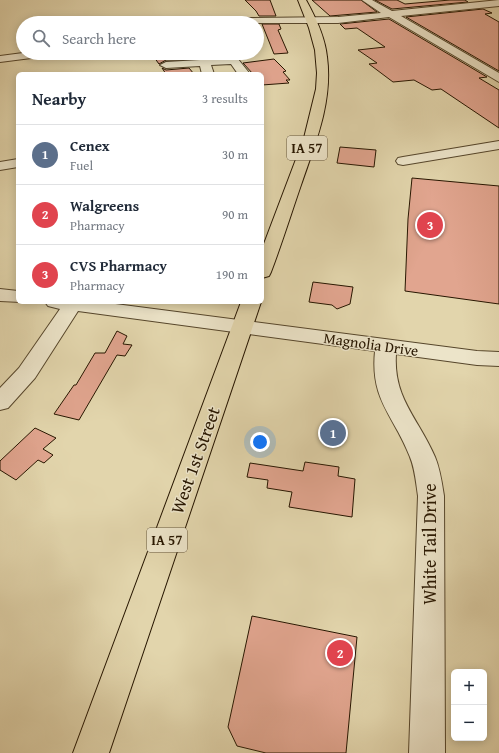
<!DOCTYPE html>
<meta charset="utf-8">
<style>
:root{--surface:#fff;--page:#f6f6f7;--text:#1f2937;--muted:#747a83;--line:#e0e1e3;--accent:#b45309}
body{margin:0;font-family:"Gentium Book Plus",serif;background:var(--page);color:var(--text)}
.controls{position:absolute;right:12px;bottom:12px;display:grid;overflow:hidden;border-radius:6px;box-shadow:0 2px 10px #0003}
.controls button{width:36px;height:36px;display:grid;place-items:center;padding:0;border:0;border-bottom:1px solid var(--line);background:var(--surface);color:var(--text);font:20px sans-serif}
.you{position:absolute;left:260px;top:442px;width:14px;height:14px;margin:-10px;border:3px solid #fff;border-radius:50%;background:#1a73e8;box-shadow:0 0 0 6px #1a73e833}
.badge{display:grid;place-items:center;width:26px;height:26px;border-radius:50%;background:var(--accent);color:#fff;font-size:13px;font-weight:700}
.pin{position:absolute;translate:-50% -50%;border:2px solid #fff;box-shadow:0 1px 4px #0006}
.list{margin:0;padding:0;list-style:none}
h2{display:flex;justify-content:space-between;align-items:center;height:52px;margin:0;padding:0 16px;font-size:17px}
h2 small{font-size:13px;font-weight:400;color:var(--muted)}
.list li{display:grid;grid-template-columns:26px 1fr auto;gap:12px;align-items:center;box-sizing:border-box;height:60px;padding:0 16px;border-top:1px solid var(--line)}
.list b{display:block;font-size:15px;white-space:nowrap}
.list p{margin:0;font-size:13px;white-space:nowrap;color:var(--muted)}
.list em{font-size:13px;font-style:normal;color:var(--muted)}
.icon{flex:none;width:22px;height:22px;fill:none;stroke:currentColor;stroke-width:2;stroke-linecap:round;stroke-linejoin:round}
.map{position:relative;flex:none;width:499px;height:753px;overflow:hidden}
.search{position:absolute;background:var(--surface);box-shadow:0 2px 10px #0003;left:16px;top:16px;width:248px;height:44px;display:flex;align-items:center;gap:10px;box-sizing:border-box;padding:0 14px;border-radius:22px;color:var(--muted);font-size:15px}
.panel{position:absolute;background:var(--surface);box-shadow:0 2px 10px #0003;left:16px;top:72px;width:248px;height:232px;border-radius:6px}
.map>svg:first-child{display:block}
.building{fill:#e1a58f;stroke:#271600}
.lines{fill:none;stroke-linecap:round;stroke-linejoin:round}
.minor-casing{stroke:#56462b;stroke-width:2}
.major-casing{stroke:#271600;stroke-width:2}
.minor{fill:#ece4c9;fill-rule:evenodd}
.major{fill:#e2d5ac;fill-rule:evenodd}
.labels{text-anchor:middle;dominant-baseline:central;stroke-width:3;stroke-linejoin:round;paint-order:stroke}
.shield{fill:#ece4c9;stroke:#62543c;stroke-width:1}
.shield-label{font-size:14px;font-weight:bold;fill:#271600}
.street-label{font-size:15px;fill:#271600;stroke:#ece4c9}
.near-street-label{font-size:18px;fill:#271600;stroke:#ece4c9}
</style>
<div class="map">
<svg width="499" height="753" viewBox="0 0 499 753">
<rect width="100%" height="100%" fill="#e2d5ac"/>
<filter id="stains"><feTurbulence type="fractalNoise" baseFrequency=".005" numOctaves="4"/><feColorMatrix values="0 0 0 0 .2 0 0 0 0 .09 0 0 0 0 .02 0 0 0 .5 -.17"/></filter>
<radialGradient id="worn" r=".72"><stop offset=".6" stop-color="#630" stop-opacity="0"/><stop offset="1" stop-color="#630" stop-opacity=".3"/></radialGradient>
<!-- building -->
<path class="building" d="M245,0H270L276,16H259L256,11Z
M312,0H361L377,12L330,16Z
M375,0H397L405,4L450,0H465L468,2L392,9Z
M483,9L492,13L485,14L499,22V71L406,17Z
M389,19L487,77L479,78L499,90V128L441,89L432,90L414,80L393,82L369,64L377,63L358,50L385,47L357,28L345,29L340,24Z
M262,24H279L281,29L278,30L288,53L274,54Z
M151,53H177L182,60H166L159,64Z
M274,59L286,71L283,72L290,80H286L289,83L262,85V74H253L243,63Z
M162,68L166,70L189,68L194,74H166Z
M340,147L376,150L374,167L337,163Z
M412,178L499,186V304L405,291L408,219Z
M313,282L353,287L350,304L337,309L332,305L309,302Z
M117,331L127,336L123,344L132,345L125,356L117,355L79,420L54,414L74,385H76L95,353H105Z
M35,428L56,438L43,449L53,455L44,463L38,460L16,480L0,470V461Z
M305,462L339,467L338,476L355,479L352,517L289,507L292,492L267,488L268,480L247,477L250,463L303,471Z
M252,616L357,637L346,753H266L237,746L228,727Z"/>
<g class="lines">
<!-- minor casing -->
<g class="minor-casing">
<path id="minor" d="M362,0H372L392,11L499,0V6L401,16L499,73V82L389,17L338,23H215L220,20L249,18L338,17L381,13Z
M23,53H52L47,56L0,62V56Z
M234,58L238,59L250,74H238L231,64L211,65L214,74H202L200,66L166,68L160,65L166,62Z
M499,141V149L403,165L398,164L396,161L398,158L403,157Z
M18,159V167L0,170V162Z
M0,289L18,291V302H21L0,301Z
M45,302H100L477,351L499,352V366L477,365L396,354C393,399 419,419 435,457C440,469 442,483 444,496L445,753H409L418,496C416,483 415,469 410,457C394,415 370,401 375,351L78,311L35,378L8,408L0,410V388L19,368L60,309L48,306Z"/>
</g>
<!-- major casing -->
<g class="major-casing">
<path id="major" d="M298,0H306C316,18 325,37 327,57C333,102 315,144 301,185C291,214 282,243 271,272L269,276L262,278V249L304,138L316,89L317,73L315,50L309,28Z
M241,302H261L109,753H73Z"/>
</g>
<!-- minor -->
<use href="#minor" class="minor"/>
<!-- major -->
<use href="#major" class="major"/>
</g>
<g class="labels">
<!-- shield labels -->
<g class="shield">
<rect x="287" y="136" width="40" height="24" rx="3"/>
<rect x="147" y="528" width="40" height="24" rx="3"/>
</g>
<g class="shield-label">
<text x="307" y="148">IA 57</text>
<text x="167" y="540">IA 57</text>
</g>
<!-- street labels -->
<g class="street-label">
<text transform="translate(371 344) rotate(8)">Magnolia Drive</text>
</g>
<!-- near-street labels -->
<g class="near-street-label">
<text transform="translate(195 460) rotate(-70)">West 1st Street</text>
<text transform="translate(429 544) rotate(-90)">White Tail Drive</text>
</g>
</g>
<rect width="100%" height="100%" filter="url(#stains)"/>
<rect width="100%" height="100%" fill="url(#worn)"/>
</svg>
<div class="controls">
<button>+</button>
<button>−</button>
</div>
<div class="you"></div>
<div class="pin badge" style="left:333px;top:433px;background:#5c6f8a">1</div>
<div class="pin badge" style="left:340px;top:653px;background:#e0444e">2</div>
<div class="pin badge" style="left:430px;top:225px;background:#e0444e">3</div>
<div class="search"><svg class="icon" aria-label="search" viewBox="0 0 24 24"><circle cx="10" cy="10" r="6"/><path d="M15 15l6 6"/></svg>Search here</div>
<section class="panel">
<h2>Nearby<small>3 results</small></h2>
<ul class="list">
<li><span class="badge" style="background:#5c6f8a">1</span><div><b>Cenex</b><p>Fuel</p></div><em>30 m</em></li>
<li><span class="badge" style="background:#e0444e">2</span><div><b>Walgreens</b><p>Pharmacy</p></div><em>90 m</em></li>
<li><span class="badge" style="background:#e0444e">3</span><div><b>CVS Pharmacy</b><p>Pharmacy</p></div><em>190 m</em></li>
</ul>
</section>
</div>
